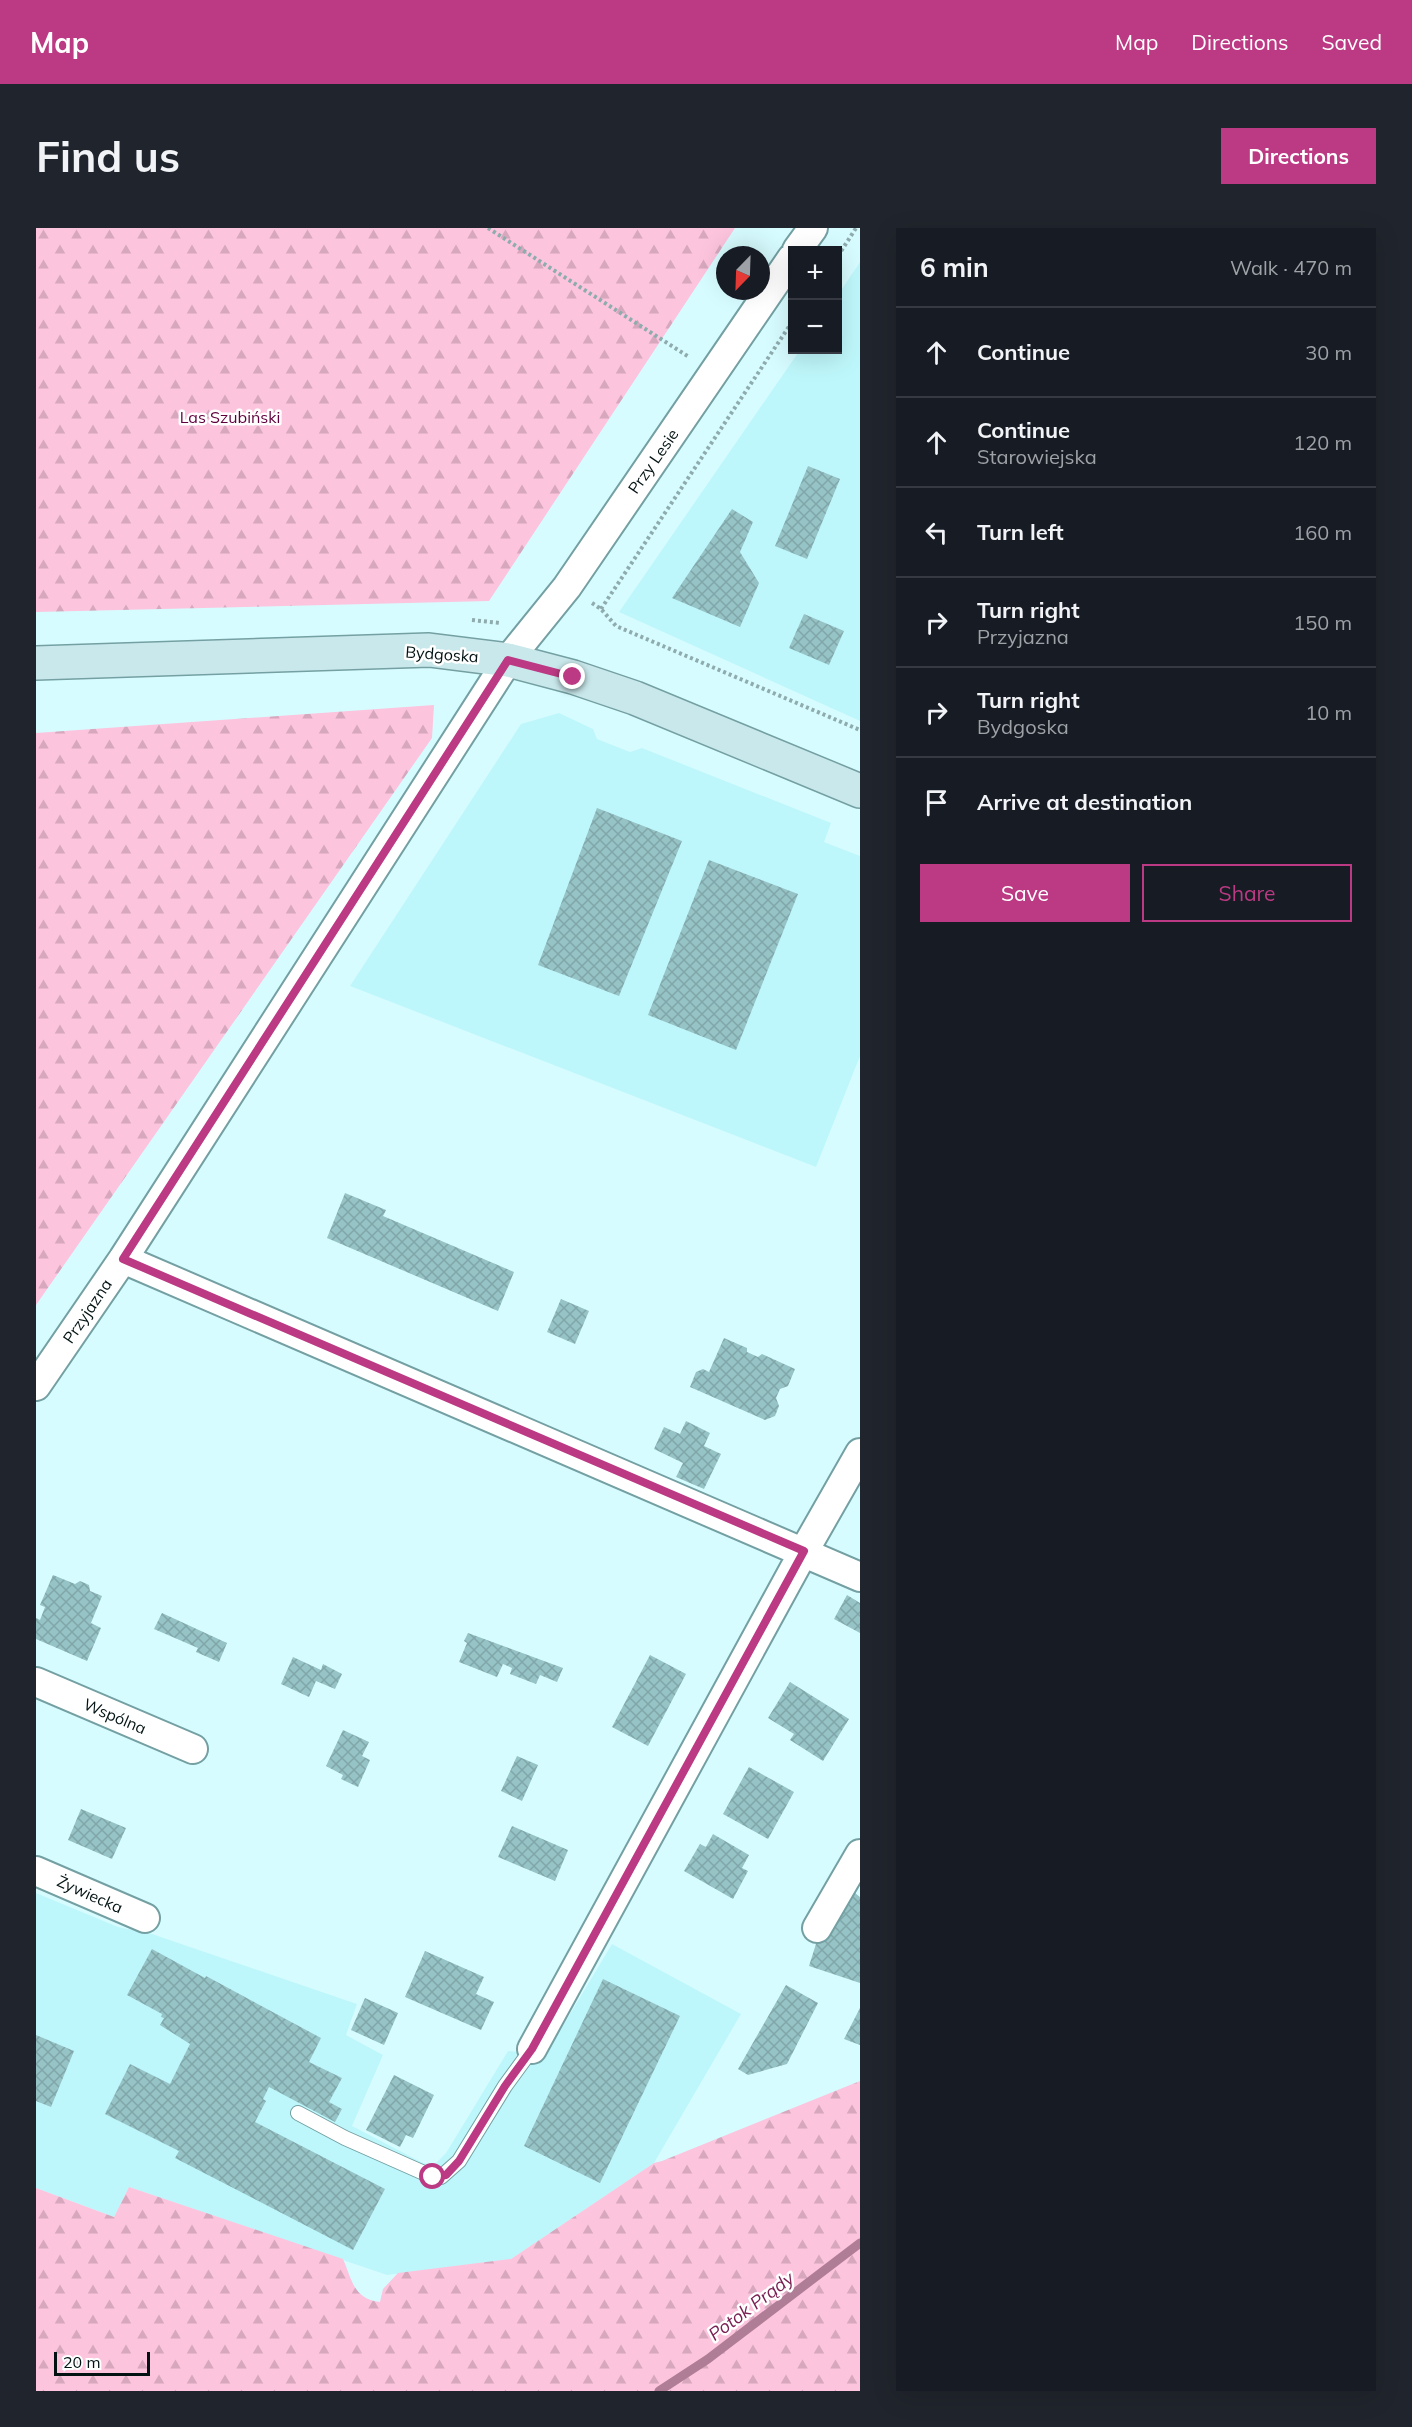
<!DOCTYPE html>
<meta charset="utf-8">
<style>
:root{--surface:#171b24;--page:#20242c;--text:#f1f3f6;--muted:#9ea1a6;--line:#363941;--accent:#bb3a83}
body{margin:0;font-family:Mulish,sans-serif;background:var(--page);color:var(--text)}
.controls{position:absolute;right:18px;top:18px;display:grid;overflow:hidden;border-radius:0px;box-shadow:0 6px 24px #0002}
.controls button{width:54px;height:54px;display:grid;place-items:center;padding:0;border:0;border-bottom:2px solid var(--line);background:var(--surface);color:var(--text);font:30px sans-serif}
.compass{position:absolute;left:680px;top:18px;width:54px;height:54px;border-radius:50%;background:var(--surface);box-shadow:0 6px 24px #0002;rotate:203deg}
.scale{position:absolute;left:18px;bottom:15px;width:96px;box-sizing:border-box;padding-left:6px;border:3px solid #031213;border-top:0;font-size:16px;line-height:21px;white-space:nowrap;color:#031213;-webkit-text-stroke:4px #fff;paint-order:stroke}
.stop{position:absolute;width:18px;height:18px;margin:-14px;border:4px solid #bb3a83;border-radius:50%;background:#fff}
.stop.end{background:#bb3a83;border-color:#fff;box-shadow:0 2px 6px #0008}
.list{margin:0;padding:0;list-style:none}
h2{display:flex;justify-content:space-between;align-items:center;height:78px;margin:0;padding:0 24px;font-size:26px}
h2 small{font-size:20px;font-weight:400;color:var(--muted)}
.list li{display:grid;grid-template-columns:39px 1fr auto;gap:18px;align-items:center;box-sizing:border-box;height:90px;padding:0 24px;border-top:2px solid var(--line)}
.list b{display:block;font-size:22px;white-space:nowrap}
.list p{margin:0;font-size:20px;white-space:nowrap;color:var(--muted)}
.list em{font-size:20px;font-style:normal;color:var(--muted)}
.actions{display:flex;gap:12px;padding:18px 24px}
.actions a{flex:1;padding:14px 0;border:2px solid var(--accent);border-radius:0px;text-align:center;font-size:21px;color:var(--accent)}
.actions .main{background:var(--accent);color:#fff}
.icon{flex:none;width:33px;height:33px;fill:none;stroke:currentColor;stroke-width:2;stroke-linecap:round;stroke-linejoin:round}
.map{position:relative;flex:none;width:824px;height:2163px;overflow:hidden;border-radius:0px}
header{display:flex;align-items:center;gap:36px;box-sizing:border-box;height:84px;padding:0 30px;background:var(--accent);color:#fff}
header strong{font-size:28px}
nav{display:flex;gap:33px;margin-inline-start:auto;font-size:21px}
.intro{display:flex;align-items:center;justify-content:space-between;box-sizing:border-box;height:144px;padding:0 36px}
h1{margin:0;font-size:42px}
.button{padding:15px 27px;border-radius:0px;background:var(--accent);color:#fff;font-size:21px;font-weight:700}
main{display:flex;gap:36px;padding:0 36px}
aside{flex:1;background:var(--surface);border-radius:0px;box-shadow:0 6px 24px #0002}
.map>svg:first-child{display:block}
.built{fill:#bef7fb}
.forest{fill:url(#forest-firs)}
.lines{fill:none;stroke-linecap:round;stroke-linejoin:round}
.stream{stroke:#b07d97;stroke-width:9}
.building{fill:url(#building-cross-hatch)}
.service-casing{stroke:#74a0a3;stroke-width:16}
.minor-casing{stroke:#74a0a3;stroke-width:32}
.secondary-casing{stroke:#74a0a3;stroke-width:36}
.path{stroke:#8eabad;stroke-width:4;stroke-dasharray:3 3;stroke-linecap:butt}
.service{stroke:#fff;stroke-width:14}
.minor{stroke:#fff;stroke-width:28}
.secondary{stroke:#c9e8eb;stroke-width:33}
.route{stroke:#bb3a83;stroke-width:8}
.labels{text-anchor:middle;dominant-baseline:central;stroke-width:5;stroke-linejoin:round;paint-order:stroke}
.park-label{font-size:16px;fill:#5f003d;stroke:#fff}
.street-label{font-size:16px;fill:#031213;stroke:#fff}
.water-label{font-size:18px;font-style:italic;fill:#7a2053;stroke:#fff}
</style>
<header>
<strong>Map</strong>
<nav><a>Map</a><a>Directions</a><a>Saved</a></nav>
</header>
<div class="intro"><h1>Find us</h1><a class="button">Directions</a></div>
<main>
<div class="map">
<svg width="824" height="2163" viewBox="0 0 824 2163">
<defs>
<pattern id="forest-firs" width="22" height="20" patternUnits="userSpaceOnUse" patternTransform="scale(1.5)"><rect width="22" height="20" fill="#fcc4dd"/><path d="M5 1l3.5 6h-7zM16 11l3.5 6h-7z" fill="#d6a7bd"/></pattern>
<pattern id="building-cross-hatch" width="8" height="8" patternUnits="userSpaceOnUse" patternTransform="scale(1.5)"><rect width="8" height="8" fill="#96c3c6"/><path d="M0 0l8 8M0 8l8-8" fill="none" stroke="#80a6a9"/></pattern>
</defs>
<rect width="100%" height="100%" fill="#d7fcff"/>
<!-- built -->
<path class="built" d="M824,34V493L583,384L764,122H802V67Z
M523,485L557,501L561,511L594,524L606,520L795,595L788,614L824,628V828L780,939L314,758L485,496Z
M0,1665L82,1699L116,1706L321,1776L310,1807L347,1827L316,1898L387,1935L398,1937L410,1925L472,1823L510,1826L576,1716L705,1786L618,1935L475,2031L351,2047L93,1959L78,1989L0,1960Z"/>
<!-- forest -->
<path class="forest" d="M0,0H699L453,373L0,384Z
M398,477L396,510L0,1077V505Z
M824,1853V2163H0V1960L78,1989L93,1959L307,2031C316,2051 317,2071 344,2074L347,2061L362,2045L475,2031L618,1935L626,1933Z"/>
<g class="lines">
<!-- stream -->
<path class="stream" d="M623,2163L672,2131L824,2015"/>
</g>
<!-- building -->
<path class="building" d="M772,238L804,251L771,331L739,318Z
M696,281L717,294L704,324L723,355L704,399L636,370Z
M768,386L808,403L793,437L753,420Z
M561,580L646,613L583,768L502,737Z
M673,632L762,666L700,822L612,787Z
M309,965L350,982L347,988L478,1044L462,1083L291,1010Z
M525,1071L553,1083L539,1116L511,1104Z
M688,1110L711,1120V1124L722,1129L726,1126L759,1141L752,1158L744,1161L740,1170L743,1178L739,1188L729,1192L654,1159L660,1144L667,1141L673,1144Z
M650,1193L674,1205L668,1218L685,1226L668,1261L640,1249L647,1235L618,1221L628,1199L644,1206Z
M17,1347L39,1356L44,1353L53,1357L54,1363L66,1368L55,1395L65,1400L51,1433L0,1411V1390L4,1392L9,1379L4,1377Z
M811,1367L824,1375V1405L798,1391Z
M126,1385L191,1415L183,1434L160,1424L162,1420L118,1401Z
M432,1405L527,1440L521,1454L504,1447L500,1456L474,1446L476,1440L467,1436L461,1449L423,1434L431,1415L428,1413Z
M614,1427L650,1446L612,1518L576,1499Z
M257,1429L285,1442L287,1436L306,1446L299,1461L280,1453L273,1469L245,1456Z
M754,1454L813,1491L787,1533L754,1512L758,1506L732,1490Z
M307,1502L333,1514L326,1528L334,1532L322,1559L305,1551L307,1547L290,1538Z
M481,1528L502,1537L486,1573L465,1563Z
M713,1539L758,1564L732,1611L687,1586Z
M45,1581L90,1600L76,1631L32,1612Z
M476,1598L532,1622L519,1653L462,1629Z
M677,1606L713,1627L706,1640L712,1643L697,1671L648,1643L664,1616L670,1619Z
M809,1657L824,1669V1755L773,1738L785,1700Z
M116,1721L169,1750L170,1748L285,1810L273,1834L306,1850L293,1874L306,1881L299,1894L233,1859L227,1871L230,1873L219,1894L349,1961L317,2022L139,1930L143,1923L69,1886L94,1836L134,1856L154,1816L124,1797L128,1790L125,1789L126,1786L91,1767Z
M389,1723L448,1749L440,1766L458,1774L445,1802L369,1769Z
M567,1751L644,1788L564,1955L488,1918Z
M750,1757L782,1775L751,1836L712,1847L702,1841Z
M329,1770L362,1785L348,1817L315,1802Z
M824,1780V1817L808,1811Z
M0,1807L38,1823L15,1879L0,1873Z
M358,1847L398,1867L377,1910L370,1907L364,1919L330,1902Z"/>
<g class="lines">
<!-- service casing -->
<g class="service-casing">
<path id="service" d="M262,1885L309,1910L397,1949H405L423,1933L469,1858L496,1821"/>
</g>
<!-- minor casing -->
<g class="minor-casing">
<path id="minor" d="M761,22L777,0
M87,1031L824,1349
M0,1158L87,1031L472,432L531,359L756,30
M0,1454L157,1521
M0,1643L109,1690
M781,1700L824,1626
M496,1821L768,1323L824,1225"/>
</g>
<!-- secondary casing -->
<g class="secondary-casing">
<path id="secondary" d="M0,435L393,422L472,432L537,449L599,470L824,563"/>
</g>
<!-- path -->
<path class="path" d="M452,0L653,129
M802,28L820,0
M556,375L565,381L580,398L824,502
M565,381L756,94
M436,392L464,395"/>
<!-- service -->
<use href="#service" class="service"/>
<!-- minor -->
<use href="#minor" class="minor"/>
<!-- secondary -->
<use href="#secondary" class="secondary"/>
</g>
<g class="lines">
<!-- route -->
<path class="route" d="M397,1949L410,1947L423,1933L469,1858L496,1821L768,1323L87,1031L472,432L537,449"/>
</g>
<g class="labels">
<!-- park labels -->
<g class="park-label">
<text x="194" y="189">Las Szubiński</text>
</g>
<!-- street labels -->
<g class="street-label">
<text transform="translate(617 233) rotate(-55)">Przy Lesie</text>
<text transform="translate(406 426) rotate(4)">Bydgoska</text>
<text transform="translate(51 1083) rotate(-56)">Przyjazna</text>
<text transform="translate(79 1488) rotate(23)">Wspólna</text>
<text transform="translate(54 1666) rotate(24)">Żywiecka</text>
</g>
<!-- water labels -->
<g class="water-label">
<text transform="translate(715 2078) rotate(-37)">Potok Prądy</text>
</g>
</g>
</svg>
<div class="controls">
<button>+</button>
<button>−</button>
</div>
<svg class="compass" viewBox="-18 -18 36 36"><path d="M0-13l5 13h-10z" fill="#e53935"/><path d="M0 13l5-13h-10z" fill="#9ea1a6"/></svg>
<div class="scale">20 m</div>
<div class="stop" style="left:397px;top:1949px"></div>
<div class="stop end" style="left:537px;top:449px"></div>
</div>
<aside>
<h2>6 min<small>Walk · 470 m</small></h2>
<ul class="list">
<li><svg class="icon" aria-label="ahead" viewBox="0 0 24 24"><path d="M12 20V5M6 11l6-6 6 6"/></svg><div><b>Continue</b></div><em>30 m</em></li>
<li><svg class="icon" aria-label="ahead" viewBox="0 0 24 24"><path d="M12 20V5M6 11l6-6 6 6"/></svg><div><b>Continue</b><p>Starowiejska</p></div><em>120 m</em></li>
<li><svg class="icon" aria-label="left" viewBox="0 0 24 24"><path d="M17 20v-9H6M10 6l-5 5 5 5"/></svg><div><b>Turn left</b></div><em>160 m</em></li>
<li><svg class="icon" aria-label="right" viewBox="0 0 24 24"><path d="M7 20v-9h11M14 6l5 5-5 5"/></svg><div><b>Turn right</b><p>Przyjazna</p></div><em>150 m</em></li>
<li><svg class="icon" aria-label="right" viewBox="0 0 24 24"><path d="M7 20v-9h11M14 6l5 5-5 5"/></svg><div><b>Turn right</b><p>Bydgoska</p></div><em>10 m</em></li>
<li><svg class="icon" aria-label="arrive" viewBox="0 0 24 24"><path d="M6 21V4h12l-3 4 3 4H6"/></svg><div><b>Arrive at destination</b></div></li>
</ul>
<div class="actions"><a class="main">Save</a><a>Share</a></div>
</aside>
</main>
